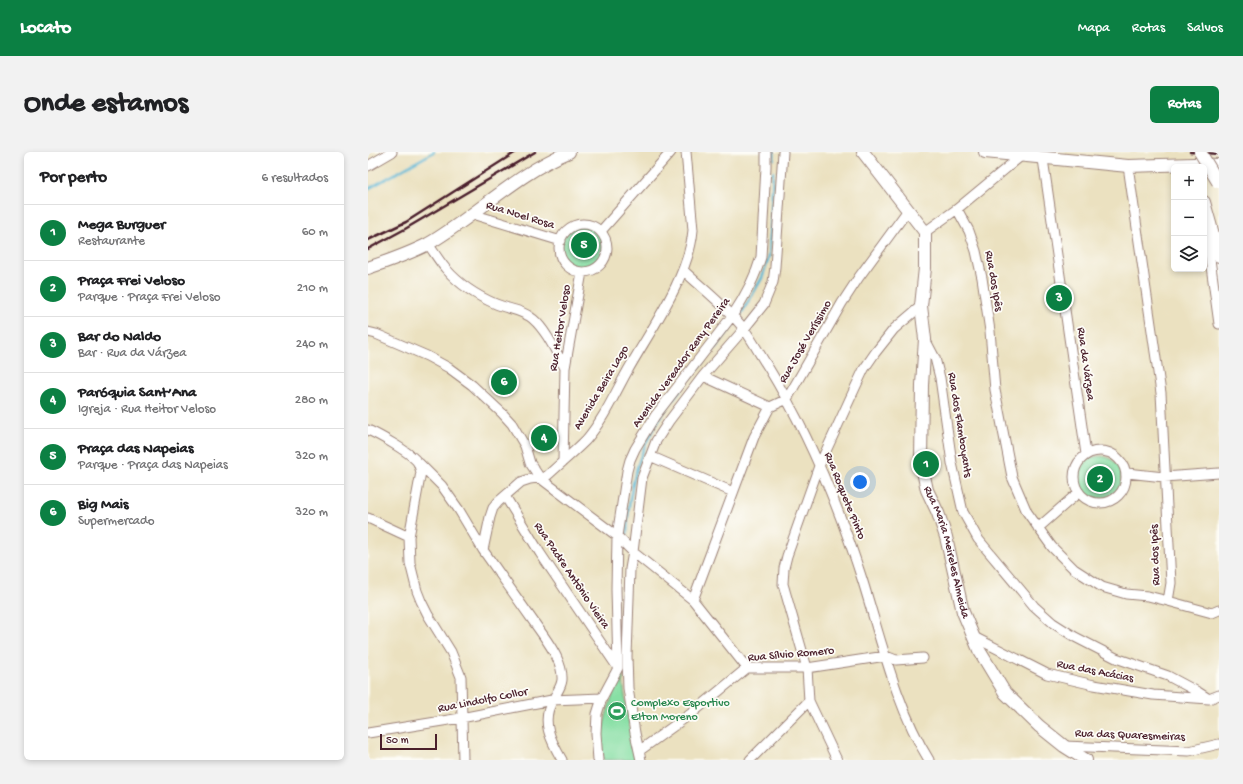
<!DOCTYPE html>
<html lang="pt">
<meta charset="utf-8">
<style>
:root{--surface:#fff;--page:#f2f2f2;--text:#202124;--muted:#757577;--line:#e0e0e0;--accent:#0b8043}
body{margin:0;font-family:"Gochi Hand",sans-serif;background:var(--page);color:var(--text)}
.controls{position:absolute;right:12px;top:12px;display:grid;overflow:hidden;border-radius:6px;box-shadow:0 2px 6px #0003}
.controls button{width:36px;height:36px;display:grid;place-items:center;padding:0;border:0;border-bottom:1px solid var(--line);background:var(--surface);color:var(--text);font:20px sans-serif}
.scale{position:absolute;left:12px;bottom:10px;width:57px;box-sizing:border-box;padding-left:4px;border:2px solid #4a1f2b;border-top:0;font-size:11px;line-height:14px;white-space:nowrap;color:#4a1f2b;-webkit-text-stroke:3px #fdfcf7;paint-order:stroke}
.you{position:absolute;left:492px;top:330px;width:14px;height:14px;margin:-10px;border:3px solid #fff;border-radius:50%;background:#1a73e8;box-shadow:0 0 0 6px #1a73e833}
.badge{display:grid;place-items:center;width:26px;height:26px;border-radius:50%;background:var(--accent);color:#fff;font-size:13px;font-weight:700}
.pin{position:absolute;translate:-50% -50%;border:2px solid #fff;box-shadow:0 1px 4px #0006}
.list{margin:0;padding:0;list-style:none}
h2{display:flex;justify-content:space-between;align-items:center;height:52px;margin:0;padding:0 16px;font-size:17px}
h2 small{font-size:13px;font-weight:400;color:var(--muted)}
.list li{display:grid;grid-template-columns:26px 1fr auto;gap:12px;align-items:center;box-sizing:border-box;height:56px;padding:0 16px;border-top:1px solid var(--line)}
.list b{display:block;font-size:15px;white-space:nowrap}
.list p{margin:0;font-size:13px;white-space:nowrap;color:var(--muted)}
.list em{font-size:13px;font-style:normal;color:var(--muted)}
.icon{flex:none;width:22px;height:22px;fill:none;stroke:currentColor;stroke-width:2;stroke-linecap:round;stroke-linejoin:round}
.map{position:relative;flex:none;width:851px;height:608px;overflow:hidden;border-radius:6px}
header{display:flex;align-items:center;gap:24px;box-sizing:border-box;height:56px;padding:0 20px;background:var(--accent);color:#fff}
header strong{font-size:19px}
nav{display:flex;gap:22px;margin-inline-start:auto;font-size:14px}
.intro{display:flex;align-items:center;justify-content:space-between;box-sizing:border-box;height:96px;padding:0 24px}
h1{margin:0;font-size:28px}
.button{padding:10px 18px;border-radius:6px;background:var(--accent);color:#fff;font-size:14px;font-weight:700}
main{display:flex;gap:24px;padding:0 24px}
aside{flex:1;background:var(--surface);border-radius:6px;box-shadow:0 2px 6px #0003}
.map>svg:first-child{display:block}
.green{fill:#87dfa4;stroke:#687f68}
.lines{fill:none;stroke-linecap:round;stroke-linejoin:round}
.stream{stroke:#57b6d5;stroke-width:2.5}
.street-casing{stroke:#9a8076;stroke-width:11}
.secondary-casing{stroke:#9a8076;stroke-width:14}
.street{stroke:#fff;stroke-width:9}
.secondary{stroke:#fff;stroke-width:12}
.rail{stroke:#4a1f2b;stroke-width:2.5}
.secondary-bridge-casing{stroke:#9a8076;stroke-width:14;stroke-linecap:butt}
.secondary-bridge{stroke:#fff;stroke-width:12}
.labels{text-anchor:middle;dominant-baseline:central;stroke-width:3.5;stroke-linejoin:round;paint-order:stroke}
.street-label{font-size:12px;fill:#4a1f2b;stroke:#fdfcf7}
.leisure-label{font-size:12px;fill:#27864d;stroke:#fdfcf7;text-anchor:start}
</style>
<header>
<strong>Locato</strong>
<nav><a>Mapa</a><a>Rotas</a><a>Salvos</a></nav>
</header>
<div class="intro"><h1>Onde estamos</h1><a class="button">Rotas</a></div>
<main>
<aside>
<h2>Por perto<small>6 resultados</small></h2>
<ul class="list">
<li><span class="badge">1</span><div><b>Mega Burguer</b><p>Restaurante</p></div><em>60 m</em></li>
<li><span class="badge">2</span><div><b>Praça Frei Veloso</b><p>Parque · Praça Frei Veloso</p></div><em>210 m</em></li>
<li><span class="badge">3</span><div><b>Bar do Naldo</b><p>Bar · Rua da Várzea</p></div><em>240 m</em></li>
<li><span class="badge">4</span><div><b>Paróquia Sant’Ana</b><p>Igreja · Rua Heitor Veloso</p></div><em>280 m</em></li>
<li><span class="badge">5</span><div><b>Praça das Napeias</b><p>Parque · Praça das Napeias</p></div><em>320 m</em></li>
<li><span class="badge">6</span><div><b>Big Mais</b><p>Supermercado</p></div><em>320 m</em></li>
</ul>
</aside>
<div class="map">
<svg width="851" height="608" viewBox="0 0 851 608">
<rect width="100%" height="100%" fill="#fdfcf7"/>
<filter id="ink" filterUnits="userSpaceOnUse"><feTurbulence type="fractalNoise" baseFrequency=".025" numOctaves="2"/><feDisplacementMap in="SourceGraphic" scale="8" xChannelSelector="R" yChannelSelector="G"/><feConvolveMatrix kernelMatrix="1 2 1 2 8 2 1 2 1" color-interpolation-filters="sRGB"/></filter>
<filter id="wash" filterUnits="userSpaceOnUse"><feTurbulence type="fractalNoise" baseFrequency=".012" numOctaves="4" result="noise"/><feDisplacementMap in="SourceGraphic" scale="16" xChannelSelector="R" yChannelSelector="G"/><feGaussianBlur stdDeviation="0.9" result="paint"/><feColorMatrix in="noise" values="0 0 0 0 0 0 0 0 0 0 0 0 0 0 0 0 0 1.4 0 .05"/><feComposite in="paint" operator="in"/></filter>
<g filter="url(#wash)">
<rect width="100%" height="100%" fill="#ebe1c0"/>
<!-- green -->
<path class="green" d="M193 96a23 23 0 1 1 46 0a23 23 0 1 1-46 0Z
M711 325a21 21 0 1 1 42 0a21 21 0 1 1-42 0Z
M254,515L256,537L267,608H235C235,602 233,595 233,589C236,564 246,539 254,515Z"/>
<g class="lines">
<!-- stream -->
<path class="stream" d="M406,7V0
M0,37L66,0
M373,162L394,126L401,104L405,20
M259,382C260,349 266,315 281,285C302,243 338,210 365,173"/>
</g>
</g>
<g filter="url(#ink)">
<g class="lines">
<!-- street casing -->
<g class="street-casing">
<path id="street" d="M675,7L718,302
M0,14L24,0
M589,57L601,79L608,99L614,126L622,179L627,238L636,284L644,325L659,360L684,395L706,417L734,435L758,442L780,444L800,449L803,431L793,241L760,14
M104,62L193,89
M837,71L851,172
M191 96a24 24 0 1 1 48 0a24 24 0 1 1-48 0Z
M233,79L303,0
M557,80L589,57L653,4
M60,92C66,100 71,109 78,117C91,132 109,144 128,152C140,157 155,158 165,167C178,178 188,200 197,216
M315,118C335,137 359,155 376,177C385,189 392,203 400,215C441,282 471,355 495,430C513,488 529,557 561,608
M0,180L8,182L59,204L81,216L104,233L134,261L144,272L157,294L162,311L172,326L249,384L265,400L325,448L379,516
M557,187L567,206L572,226L584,311L595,360L610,387L666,454L685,471L707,485L748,506L800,524L830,540L841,547
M335,224L402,255
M0,278C11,283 44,301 50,311C51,313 52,317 53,320L41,385L42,411L49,439L53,449L60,463L83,500L93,525L95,608
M706 325a26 26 0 1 1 52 0a26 26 0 1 1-52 0Z
M282,304L365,340
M195,309L197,216L214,120
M51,311L74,334L91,358L115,398
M759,321L796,325L851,321
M137,344L172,401L250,516
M0,366L41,385
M670,376L711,340
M325,448L386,285L402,255L419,247L474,151L491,125L540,58
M800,449L844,461L851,458
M606,485L679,522L726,533L785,543L841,547L851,543
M0,581L93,566L184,548L234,546
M696,594L821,599L851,592
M271,599L328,558L379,516H439L518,504L528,508L555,506
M194,608C183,589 172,569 185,548C188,541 193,536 194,528C195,512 184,496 175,483L115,398L122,365L125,356L130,350L153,330L162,327L176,325L180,323C192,312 206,300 218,288C236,267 247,241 260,218C283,177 321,125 325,78L318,0
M230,608L228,581L229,562L234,546L250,516L248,437L249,384L259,319L262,308L267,297L287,264L364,164C376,146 387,126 393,105L398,15V0
M273,608L267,581L260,536L259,504L262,417L265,400L274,326L288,289L301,269L335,224L376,177L396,152L405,130L407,115L415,0
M382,608L441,549
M469,608L441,549L439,516L415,432L416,416L419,404L451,314L487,236L496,217L507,201L526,177L553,154"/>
</g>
<!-- secondary casing -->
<g class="secondary-casing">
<g id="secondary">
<path id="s1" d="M495,0L557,80V116L553,154L557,187L554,233L553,310L559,338L570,361L578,385L595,460L611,498L637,541L671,574L696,594L718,608"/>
<path d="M617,0L760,14L826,12L851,13"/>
<path d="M836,50L851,104"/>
<path d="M0,116C20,109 41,102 60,92C108,64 149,21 201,0"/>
</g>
</g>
<!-- street -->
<use href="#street" class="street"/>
<!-- secondary -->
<use href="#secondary" class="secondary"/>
<!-- rail -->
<path class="rail" d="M822,0L851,2
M0,88L38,70L148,0
M0,97L37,77L167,0"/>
<!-- secondary-bridge casing -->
<g class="secondary-bridge-casing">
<path id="secondary-bridge" d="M832,0L850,30"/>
</g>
<!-- secondary-bridge -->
<use href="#secondary-bridge" class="secondary-bridge"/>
</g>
</g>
<!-- icons -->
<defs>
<g id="stadium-disc" transform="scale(1)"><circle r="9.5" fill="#2e9e5b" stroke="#fdfcf7"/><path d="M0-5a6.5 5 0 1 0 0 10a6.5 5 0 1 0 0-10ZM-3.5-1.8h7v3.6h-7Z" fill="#fff"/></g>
</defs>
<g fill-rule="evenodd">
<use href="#stadium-disc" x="249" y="559"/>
</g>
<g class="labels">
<!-- street labels -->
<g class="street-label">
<text transform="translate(152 64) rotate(17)">Rua Noel Rosa</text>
<text transform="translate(625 129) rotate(80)">Rua dos Ipês</text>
<text transform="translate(193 176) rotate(-81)">Rua Heitor Veloso</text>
<text transform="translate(438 190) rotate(-60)">Rua José Veríssimo</text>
<text transform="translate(314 211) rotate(-54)">Avenida Vereador Reny Pereira</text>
<text transform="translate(717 212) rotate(82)">Rua da Várzea</text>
<text transform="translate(234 236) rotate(-59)">Avenida Beira Lago</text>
<text transform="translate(591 273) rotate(81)">Rua dos Flamboyants</text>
<text transform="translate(476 344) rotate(68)">Rua Roquete Pinto</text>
<text stroke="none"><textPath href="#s1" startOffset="426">Rua Maria Meireles Almeida</textPath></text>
<text transform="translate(788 403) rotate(-92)">Rua dos Ipês</text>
<text transform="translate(203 424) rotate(56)">Rua Padre Antônio Vieira</text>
<text transform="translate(423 503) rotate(-5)">Rua Sílvio Romero</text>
<text transform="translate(727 520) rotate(11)">Rua das Acácias</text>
<text transform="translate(115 549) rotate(-11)">Rua Lindolfo Collor</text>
<text transform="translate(762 584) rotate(2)">Rua das Quaresmeiras</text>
</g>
<!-- leisure labels -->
<g class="leisure-label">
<text x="263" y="552">Complexo Esportivo<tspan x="263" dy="14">Elton Moreno</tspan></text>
</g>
</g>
</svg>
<div class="controls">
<button>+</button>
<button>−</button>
<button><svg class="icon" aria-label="layers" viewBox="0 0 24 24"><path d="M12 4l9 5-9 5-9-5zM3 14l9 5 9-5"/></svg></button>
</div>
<div class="scale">50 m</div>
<div class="you"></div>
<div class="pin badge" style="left:558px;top:312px">1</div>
<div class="pin badge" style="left:732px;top:327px">2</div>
<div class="pin badge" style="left:691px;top:146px">3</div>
<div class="pin badge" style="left:176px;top:286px">4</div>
<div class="pin badge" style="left:216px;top:93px">5</div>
<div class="pin badge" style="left:136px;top:230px">6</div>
</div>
</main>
